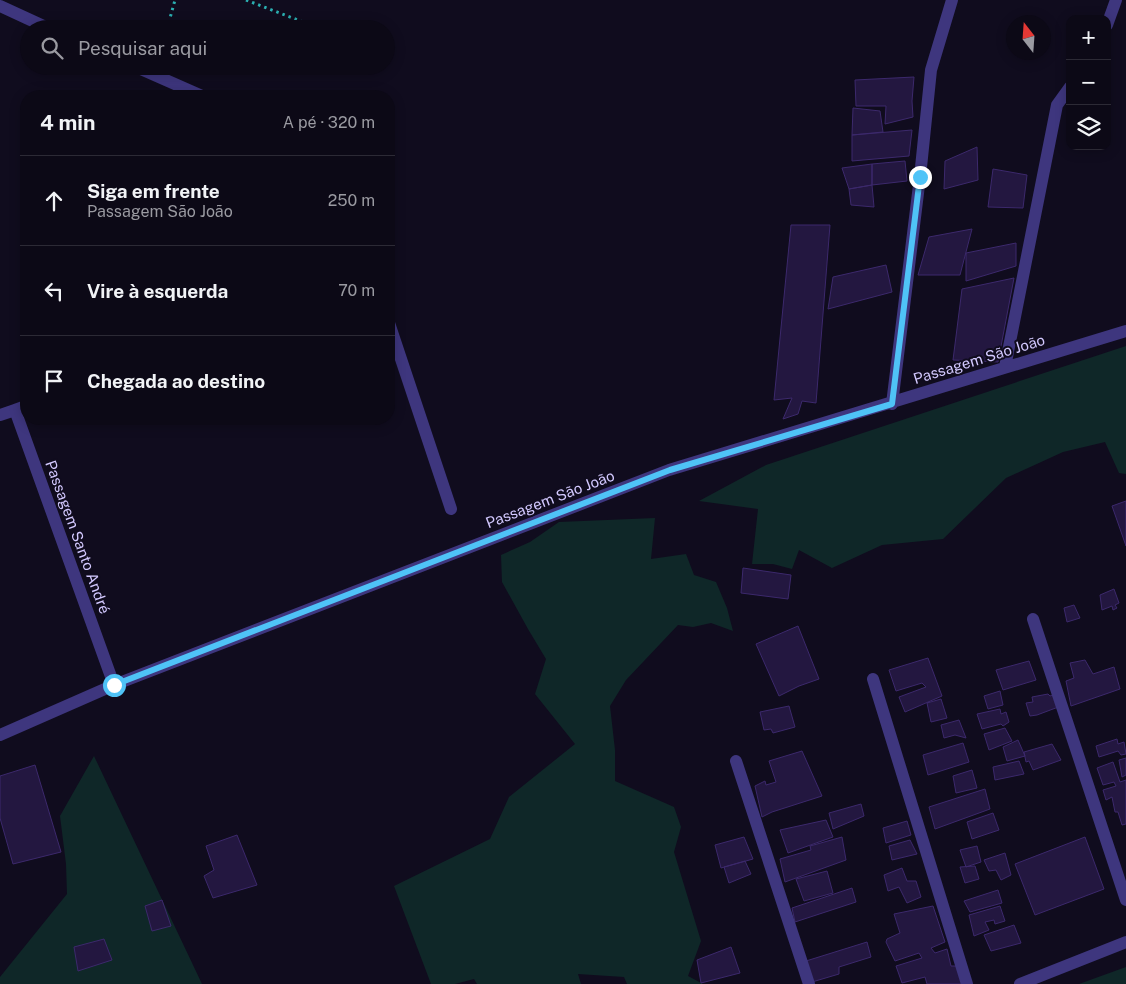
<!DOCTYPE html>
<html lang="pt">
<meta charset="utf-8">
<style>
:root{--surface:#0c0916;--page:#1a1723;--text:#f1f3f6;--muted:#9a9aa1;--line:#2c2a35}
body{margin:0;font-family:"Public Sans",sans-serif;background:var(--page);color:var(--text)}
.controls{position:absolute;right:15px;top:15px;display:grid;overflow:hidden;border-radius:10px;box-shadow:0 2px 12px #0003}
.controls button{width:45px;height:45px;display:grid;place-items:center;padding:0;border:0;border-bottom:1px solid var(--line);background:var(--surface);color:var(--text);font:25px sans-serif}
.compass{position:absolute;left:1006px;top:15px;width:45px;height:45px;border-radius:50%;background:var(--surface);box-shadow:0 2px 12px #0003;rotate:343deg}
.stop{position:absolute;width:15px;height:15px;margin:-11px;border:4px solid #4fc3f7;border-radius:50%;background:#fff}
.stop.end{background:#4fc3f7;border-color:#fff;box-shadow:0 1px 5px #0008}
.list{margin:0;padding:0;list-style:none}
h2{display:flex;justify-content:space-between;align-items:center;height:65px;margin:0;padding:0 20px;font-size:21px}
h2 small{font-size:16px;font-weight:400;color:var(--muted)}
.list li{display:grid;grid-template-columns:32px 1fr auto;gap:15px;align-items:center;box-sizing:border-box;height:90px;padding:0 20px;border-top:1px solid var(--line)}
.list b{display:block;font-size:19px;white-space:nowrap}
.list p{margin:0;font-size:16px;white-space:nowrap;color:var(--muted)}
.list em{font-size:16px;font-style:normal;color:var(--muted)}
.icon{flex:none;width:28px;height:28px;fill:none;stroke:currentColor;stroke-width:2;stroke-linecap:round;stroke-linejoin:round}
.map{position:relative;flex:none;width:1126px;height:984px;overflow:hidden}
.search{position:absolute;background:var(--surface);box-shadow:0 2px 12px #0003;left:20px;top:20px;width:375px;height:55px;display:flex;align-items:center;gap:12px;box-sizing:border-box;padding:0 18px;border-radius:28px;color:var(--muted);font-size:19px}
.panel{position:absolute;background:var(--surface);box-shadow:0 2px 12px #0003;left:20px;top:90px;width:375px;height:335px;border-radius:20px}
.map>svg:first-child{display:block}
.green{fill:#0f2728}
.building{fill:#231740;stroke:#3c296c}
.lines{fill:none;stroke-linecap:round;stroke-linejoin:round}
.path{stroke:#2bafb1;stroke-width:3;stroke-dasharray:2.5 4;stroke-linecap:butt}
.street{stroke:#3e367e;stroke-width:12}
.route{stroke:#4fc3f7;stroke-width:6}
.labels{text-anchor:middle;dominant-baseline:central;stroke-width:4;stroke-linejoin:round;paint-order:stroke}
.street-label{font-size:15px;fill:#d3c9ff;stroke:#100c1e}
</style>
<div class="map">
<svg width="1126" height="984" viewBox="0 0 1126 984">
<rect width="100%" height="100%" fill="#100c1e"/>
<!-- green -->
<path class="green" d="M1126,346V474L1119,473L1105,442L1063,452L1006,478L943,539L882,545L832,568L799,550L792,569L773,564H752L758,509L699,501L766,465Z
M655,518L651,559L686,554L694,575L716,582L727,608L733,631L711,623L693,627L678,625L626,680L610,706L615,750V781L674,807L681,827L674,852L701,941L688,976L703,984H627L624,977L578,974L581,984H477L474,979L455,984H431L394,886L490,839L509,797L575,744L535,694L546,659L528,629L502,582L501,555L530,542L559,522Z
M94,756L202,984H0V977L67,894L66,864L60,816Z
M1126,967V984H1079Z"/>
<!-- building -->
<path class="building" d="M914,77L912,101L913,117L885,124L886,106H856L855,80Z
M853,108L880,111L883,132L852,135Z
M912,130L909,156L852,161V135Z
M977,147L978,180L944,189L945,161Z
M905,161L907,181L872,185V164Z
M872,164V185L849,189L842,168Z
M993,169L1027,175L1023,208L988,207Z
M872,185L874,207L851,205L849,189Z
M791,225H830L816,403L802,401L798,414L783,419L792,398L774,400Z
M972,229L960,275H918L929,237Z
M1016,243V266L966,281V253Z
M886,265L892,292L828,309L833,277Z
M1014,278L998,362L953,360L962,289Z
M1126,501V546L1112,506Z
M743,568L791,575L788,599L741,593Z
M1114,589L1119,603L1115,605L1117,608L1113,610L1112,606L1102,610L1100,595Z
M1074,605L1080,618L1067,622L1064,608Z
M798,626L819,679L799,686L779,696L756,644Z
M928,658L942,696L905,712L899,697L926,687L922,683L896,691L889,670Z
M1085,660L1093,674L1114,667L1120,689L1071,706L1066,681L1074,678L1070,663Z
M1029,661L1036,680L1003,690L996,670Z
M1000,691L1003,705L988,709L984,696Z
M1048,694L1050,696L1055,694L1061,706L1037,715L1030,716L1026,703L1033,702L1032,697Z
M941,699L947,718L931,722L927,703Z
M789,706L795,727L773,733L771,729L764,730L760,712Z
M1000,709L1001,714L1006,712L1009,722L1003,726L1001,724L982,729L977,714Z
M959,720L966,738L955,735L944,738L941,725Z
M1005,728L1012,741L989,750L984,734Z
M1117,739L1118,744L1124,742L1126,754L1121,755L1118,751L1099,757L1096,746Z
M1018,740L1025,756L1007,761L1003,747Z
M963,743L969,762L928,775L923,755Z
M1052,744L1061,760L1033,770L1029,761L1026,762L1024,752Z
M802,751L822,796L772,812L762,817L755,786L765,781L766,785L776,782L769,761Z
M1126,758V775L1122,777L1119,760Z
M1019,761L1024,774L995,780L993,767Z
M1113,762L1120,782L1126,780V824L1122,825L1118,812H1115L1112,797L1106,800L1103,790L1116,786L1114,782L1103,785L1097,768Z
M35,765L61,852L13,864L0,818V776Z
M972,770L977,788L956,793L953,776Z
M985,789L990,809L935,829L929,807Z
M861,804L864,816L833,829L829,813Z
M993,813L999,830L972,839L967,822Z
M826,820L833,837L788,853L780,830Z
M907,821L911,835L886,843L883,828Z
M237,835L257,885L213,898L204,876L214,870L206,846Z
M744,837L753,859L721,868L715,845Z
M842,837L846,860L785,882L780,859L811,850L810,846Z
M1085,837L1104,889L1035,915L1015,864Z
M910,840L917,854L892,860L889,846Z
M977,846L981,862L966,867L960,850Z
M1005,853L1011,875L1001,880L996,870L989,871L984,860Z
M745,861L751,874L729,883L724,867Z
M975,866L979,879L965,883L960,867Z
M902,868L907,881H916L921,897L907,903L899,887L888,891L884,875Z
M827,871L833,893L804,901L796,879Z
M852,888L856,902L795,922L792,908Z
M998,890L1002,903L970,912L964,901Z
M162,900L171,926L152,931L145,906Z
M933,906L945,942L931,948L935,953L947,949L951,966H959L963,984H927L925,977L902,983L896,966L922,958L919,953L895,961L886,942L887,939L900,933L894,914Z
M1000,906L1005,921L995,924L994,920L985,922L989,930L974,936L969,915Z
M1014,925L1021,943L991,951L984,935Z
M104,939L112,960L78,971L74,947Z
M867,942L871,957L839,967V974L812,982L806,961Z
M731,947L740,973L701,983L697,960Z"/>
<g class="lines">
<!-- path -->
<path class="path" d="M246,0L321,29
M167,29L175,0"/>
<!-- street -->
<path class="street" d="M0,6L50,29
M1107,25L1116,0
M134,66L202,96
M389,323L451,509
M1005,367L1057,105L1070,87
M892,404L920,177L931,70L952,0
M26,406L15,410L114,685
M0,415L15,410
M1033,619L1126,900
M873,679L967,984
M0,735L114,685L669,470L1126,331
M736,761L809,984
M1020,984L1126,942"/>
</g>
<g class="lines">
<!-- route -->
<path class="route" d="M114,685L670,470L892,404L920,177"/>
</g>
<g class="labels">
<!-- street labels -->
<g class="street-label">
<text transform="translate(979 359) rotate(-17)">Passagem São João</text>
<text transform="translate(550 499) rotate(-21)">Passagem São João</text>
<text transform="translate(78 537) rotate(70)">Passagem Santo André</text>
</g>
</g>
</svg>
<div class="controls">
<button>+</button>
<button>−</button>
<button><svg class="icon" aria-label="layers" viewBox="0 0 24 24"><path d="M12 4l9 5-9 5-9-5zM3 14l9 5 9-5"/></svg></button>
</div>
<svg class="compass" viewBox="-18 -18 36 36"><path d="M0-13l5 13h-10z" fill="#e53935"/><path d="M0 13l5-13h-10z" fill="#9a9aa1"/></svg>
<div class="stop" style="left:114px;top:685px"></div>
<div class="stop end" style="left:920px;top:177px"></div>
<div class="search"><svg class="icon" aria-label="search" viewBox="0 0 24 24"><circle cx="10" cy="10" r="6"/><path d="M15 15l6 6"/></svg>Pesquisar aqui</div>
<section class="panel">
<h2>4 min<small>A pé · 320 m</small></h2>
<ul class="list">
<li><svg class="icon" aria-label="ahead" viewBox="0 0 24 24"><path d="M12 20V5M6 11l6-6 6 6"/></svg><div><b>Siga em frente</b><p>Passagem São João</p></div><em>250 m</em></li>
<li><svg class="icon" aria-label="left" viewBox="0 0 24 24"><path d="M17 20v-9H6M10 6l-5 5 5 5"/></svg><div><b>Vire à esquerda</b></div><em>70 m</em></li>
<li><svg class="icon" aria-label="arrive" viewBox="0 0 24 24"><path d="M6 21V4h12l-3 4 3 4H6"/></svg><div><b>Chegada ao destino</b></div></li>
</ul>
</section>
</div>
